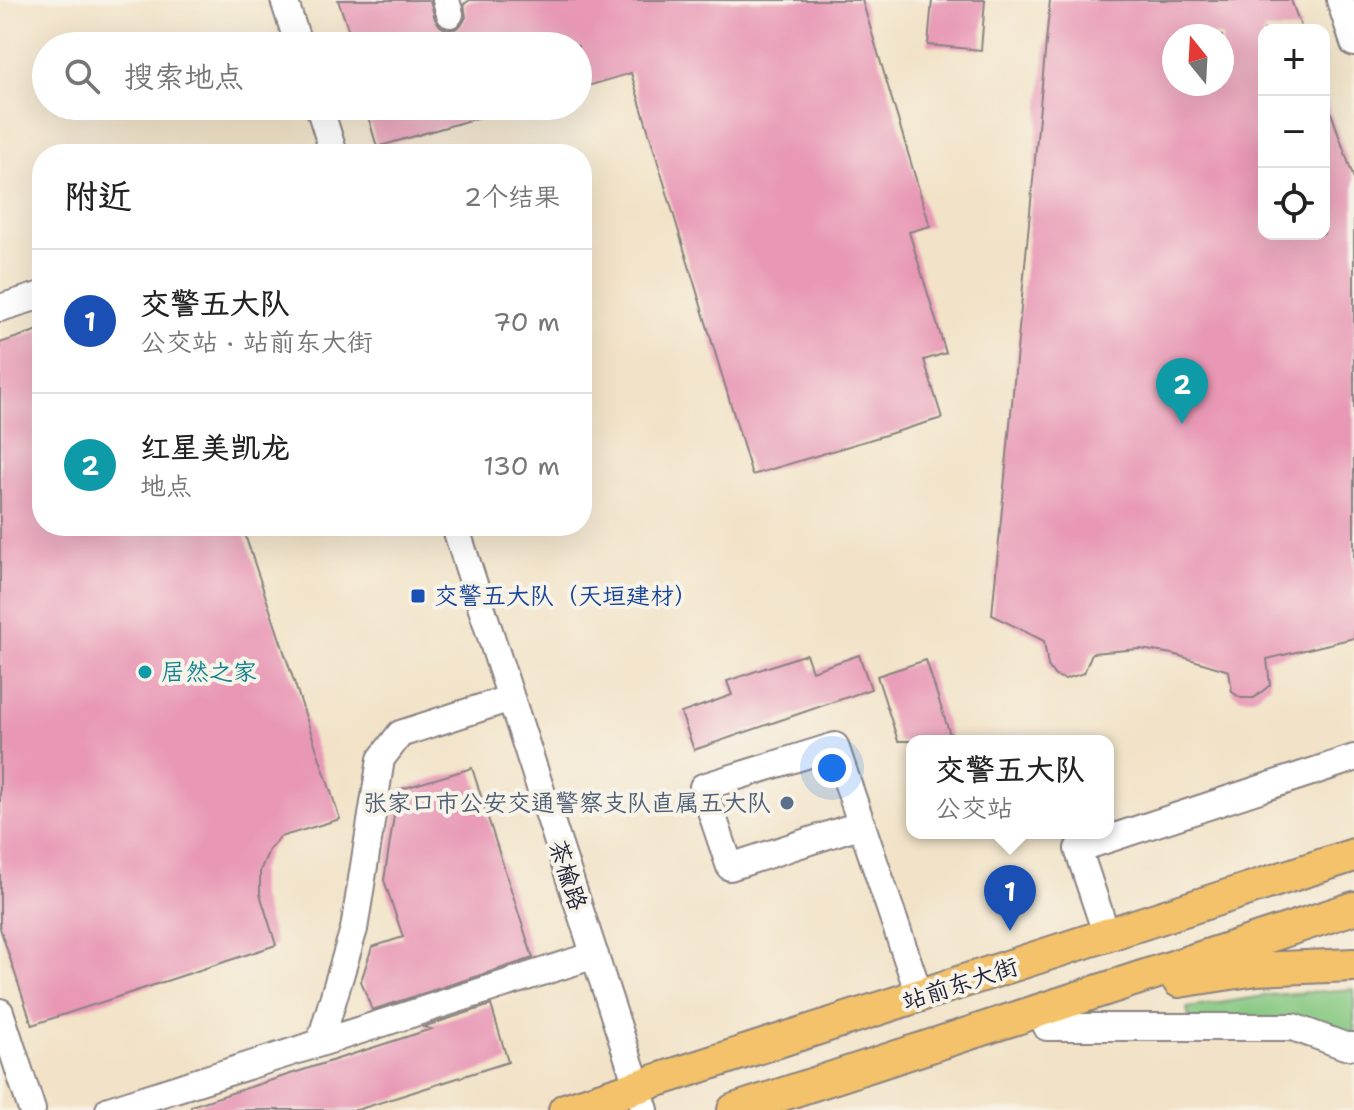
<!DOCTYPE html>
<html lang="zh">
<meta charset="utf-8">
<style>
:root{--surface:#fff;--page:#f6f6f6;--text:#222;--muted:#767676;--line:#e0e0e0;--accent:#b45309}
body{margin:0;font-family:"Shantell Sans","LXGW WenKai TC",sans-serif;background:var(--page);color:var(--text)}
.controls{position:absolute;right:24px;top:24px;display:grid;overflow:hidden;border-radius:16px;box-shadow:0 8px 32px #0002}
.controls button{width:72px;height:72px;display:grid;place-items:center;padding:0;border:0;border-bottom:2px solid var(--line);background:var(--surface);color:var(--text);font:40px sans-serif}
.compass{position:absolute;left:1162px;top:24px;width:72px;height:72px;border-radius:50%;background:var(--surface);box-shadow:0 8px 32px #0002;rotate:342deg}
.you{position:absolute;left:832px;top:768px;width:28px;height:28px;margin:-20px;border:6px solid #fff;border-radius:50%;background:#1a73e8;box-shadow:0 0 0 12px #1a73e833}
.badge{display:grid;place-items:center;width:52px;height:52px;border-radius:50%;background:var(--accent);color:#fff;font-size:26px;font-weight:700}
.pin{position:absolute;translate:-50% -66px;filter:drop-shadow(0 2px 4px #0008)}
.pin::after{content:'';position:absolute;top:42px;width:28px;height:24px;background:inherit;clip-path:polygon(0 0,100% 0,50% 100%)}
.popup{position:absolute;left:906px;top:735px;width:208px;height:104px;box-sizing:border-box;display:grid;place-content:center;border-radius:16px;background:var(--surface);filter:drop-shadow(0 2px 6px #0005);font-size:26px;white-space:nowrap;color:var(--muted)}
.popup b{font-size:30px;color:var(--text)}
.popup::after{content:'';position:absolute;left:50%;top:100%;margin-left:-16px;border:16px solid transparent;border-top-color:var(--surface)}
.list{margin:0;padding:0;list-style:none}
h2{display:flex;justify-content:space-between;align-items:center;height:104px;margin:0;padding:0 32px;font-size:34px}
h2 small{font-size:26px;font-weight:400;color:var(--muted)}
.list li{display:grid;grid-template-columns:52px 1fr auto;gap:24px;align-items:center;box-sizing:border-box;height:144px;padding:0 32px;border-top:2px solid var(--line)}
.list b{display:block;font-size:30px;white-space:nowrap}
.list p{margin:0;font-size:26px;white-space:nowrap;color:var(--muted)}
.list em{font-size:26px;font-style:normal;color:var(--muted)}
.icon{flex:none;width:44px;height:44px;fill:none;stroke:currentColor;stroke-width:2;stroke-linecap:round;stroke-linejoin:round}
.map{position:relative;flex:none;width:1354px;height:1110px;overflow:hidden}
.search{position:absolute;background:var(--surface);box-shadow:0 8px 32px #0002;left:32px;top:32px;width:560px;height:88px;display:flex;align-items:center;gap:20px;box-sizing:border-box;padding:0 28px;border-radius:44px;color:var(--muted);font-size:30px}
.panel{position:absolute;background:var(--surface);box-shadow:0 8px 32px #0002;left:32px;top:144px;width:560px;height:392px;border-radius:32px}
.map>svg:first-child{display:block}
.green{fill:#85c780;stroke:#54745e;stroke-width:2}
.building{fill:#e897b5;fill-rule:evenodd}
.lines{fill:none;stroke-linecap:round;stroke-linejoin:round}
.minor-casing{stroke:#8a8282;stroke-width:30}
.major-casing{stroke:#8a8282;stroke-width:36}
.minor{stroke:#fff;stroke-width:26}
.major{stroke:#f3c26a;stroke-width:32}
.transit-dot{fill:#1a4fb4;stroke:#f7f3e8;stroke-width:3}
.culture-dot{fill:#0f9aa8;stroke:#f7f3e8;stroke-width:3}
.service-dot{fill:#5c6f8a;stroke:#f7f3e8;stroke-width:3}
.labels{text-anchor:middle;dominant-baseline:central;stroke-width:8;stroke-linejoin:round;paint-order:stroke}
.transit-label{font-size:24px;fill:#164399;stroke:#f7f3e8;text-anchor:start}
.culture-label{font-size:24px;fill:#0d838f;stroke:#f7f3e8;text-anchor:start}
.service-label{font-size:24px;fill:#4e5e75;stroke:#f7f3e8;text-anchor:end}
.street-label{font-size:24px;fill:#22223b;stroke:#f7f3e8}
</style>
<div class="map">
<svg width="1354" height="1110" viewBox="0 0 1354 1110">
<rect width="100%" height="100%" fill="#f7f3e8"/>
<filter id="ink" filterUnits="userSpaceOnUse"><feTurbulence type="fractalNoise" baseFrequency=".0125" numOctaves="2"/><feDisplacementMap in="SourceGraphic" scale="16" xChannelSelector="R" yChannelSelector="G"/><feConvolveMatrix kernelMatrix="1 2 1 2 8 2 1 2 1" color-interpolation-filters="sRGB"/></filter>
<filter id="wash" filterUnits="userSpaceOnUse"><feTurbulence type="fractalNoise" baseFrequency=".006" numOctaves="4" result="noise"/><feDisplacementMap in="SourceGraphic" scale="32" xChannelSelector="R" yChannelSelector="G"/><feGaussianBlur stdDeviation="1.8" result="paint"/><feColorMatrix in="noise" values="0 0 0 0 0 0 0 0 0 0 0 0 0 0 0 0 0 1.4 0 .05"/><feComposite in="paint" operator="in"/></filter>
<g filter="url(#wash)">
<rect width="100%" height="100%" fill="#f2e3c8"/>
<!-- green -->
<path class="green" d="M1354,989V1046L1191,1028L1187,1008L1271,995Z"/>
<g id="blocks">
<!-- building -->
<path class="building" d="M338,0H430L435,19L440,26L447,30L455,29L462,24L466,17L464,4L470,0H862L930,226L909,232L946,353L924,360L942,418L752,475L631,73L578,89V46H354Z
M932,0H985L981,50L928,45Z
M1050,0H1291L1302,30H1264V234H1324V102L1327,101L1354,179V638L1267,659L1270,685L1254,698H1241L1232,692L1229,671L1173,654L1140,649L1092,653L1084,673L1065,679L1055,676L1048,666L1044,641L992,615ZM1174,36H1222V84H1174Z
M365,106H500L501,111L377,147Z
M42,329V526H242L340,819L280,837L269,850L260,871V894L276,945L32,1025L0,928V343Z
M806,654L812,671L859,655L871,689L694,750L681,713L732,695L727,681Z
M926,660L952,741H898L877,676Z
M472,768L533,958L372,1010L361,981L372,947L403,937L384,880L398,790Z
M491,1005L508,1062L357,1110H191V1106L431,1029L423,1027Z"/>
</g>
</g>
<g filter="url(#ink)">
<use href="#blocks" fill-opacity="0" stroke="#8a8282" stroke-width="2"/>
<g class="lines">
<!-- minor casing -->
<g class="minor-casing">
<path id="minor" d="M284,0L299,46
M446,0L450,14
M1340,0L1354,43
M319,106L334,154
M0,308L42,295
M455,526L645,1110
M862,824L730,867L703,787L835,746L920,997
M1107,936L1078,849L1354,758
M1040,1010L1047,1027H1293L1345,1046H1354
M0,1012L32,1110
M320,1043L595,955
M109,1110L320,1043L354,929L381,759L400,734L511,698"/>
</g>
<!-- major casing -->
<g class="major-casing">
<path id="major" d="M1179,981L1257,969L1354,965
M565,1110L1354,855
M734,1110L1354,908"/>
</g>
<!-- minor -->
<use href="#minor" class="minor"/>
<!-- major -->
<use href="#major" class="major"/>
</g>
</g>
<!-- markers -->
<rect class="transit-dot" x="410" y="588" width="16" height="16" rx="4"/>
<circle class="culture-dot" cx="145" cy="672" r="8"/>
<circle class="service-dot" cx="787" cy="803" r="8"/>
<g class="labels">
<!-- transit labels -->
<g class="transit-label">
<text x="434" y="596">交警五大队（天垣建材）</text>
</g>
<!-- culture labels -->
<g class="culture-label">
<text x="161" y="672">居然之家</text>
</g>
<!-- service labels -->
<g class="service-label">
<text x="771" y="803">张家口市公安交通警察支队直属五大队</text>
</g>
<!-- street labels -->
<g class="street-label">
<text transform="translate(568 875) rotate(72)">茶榆路</text>
<text transform="translate(960 984) rotate(-18)">站前东大街</text>
</g>
</g>
</svg>
<div class="controls">
<button>+</button>
<button>−</button>
<button><svg class="icon" aria-label="locate" viewBox="0 0 24 24"><circle cx="12" cy="12" r="6"/><path d="M12 2v4M12 18v4M2 12h4M18 12h4"/></svg></button>
</div>
<svg class="compass" viewBox="-18 -18 36 36"><path d="M0-13l5 13h-10z" fill="#e53935"/><path d="M0 13l5-13h-10z" fill="#767676"/></svg>
<div class="you"></div>
<div class="pin badge" style="left:1010px;top:931px;background:#1a4fb4">1</div>
<div class="popup"><b>交警五大队</b>公交站</div>
<div class="pin badge" style="left:1182px;top:424px;background:#0f9aa8">2</div>
<div class="search"><svg class="icon" aria-label="search" viewBox="0 0 24 24"><circle cx="10" cy="10" r="6"/><path d="M15 15l6 6"/></svg>搜索地点</div>
<section class="panel">
<h2>附近<small>2个结果</small></h2>
<ul class="list">
<li><span class="badge" style="background:#1a4fb4">1</span><div><b>交警五大队</b><p>公交站 · 站前东大街</p></div><em>70 m</em></li>
<li><span class="badge" style="background:#0f9aa8">2</span><div><b>红星美凯龙</b><p>地点</p></div><em>130 m</em></li>
</ul>
</section>
</div>
